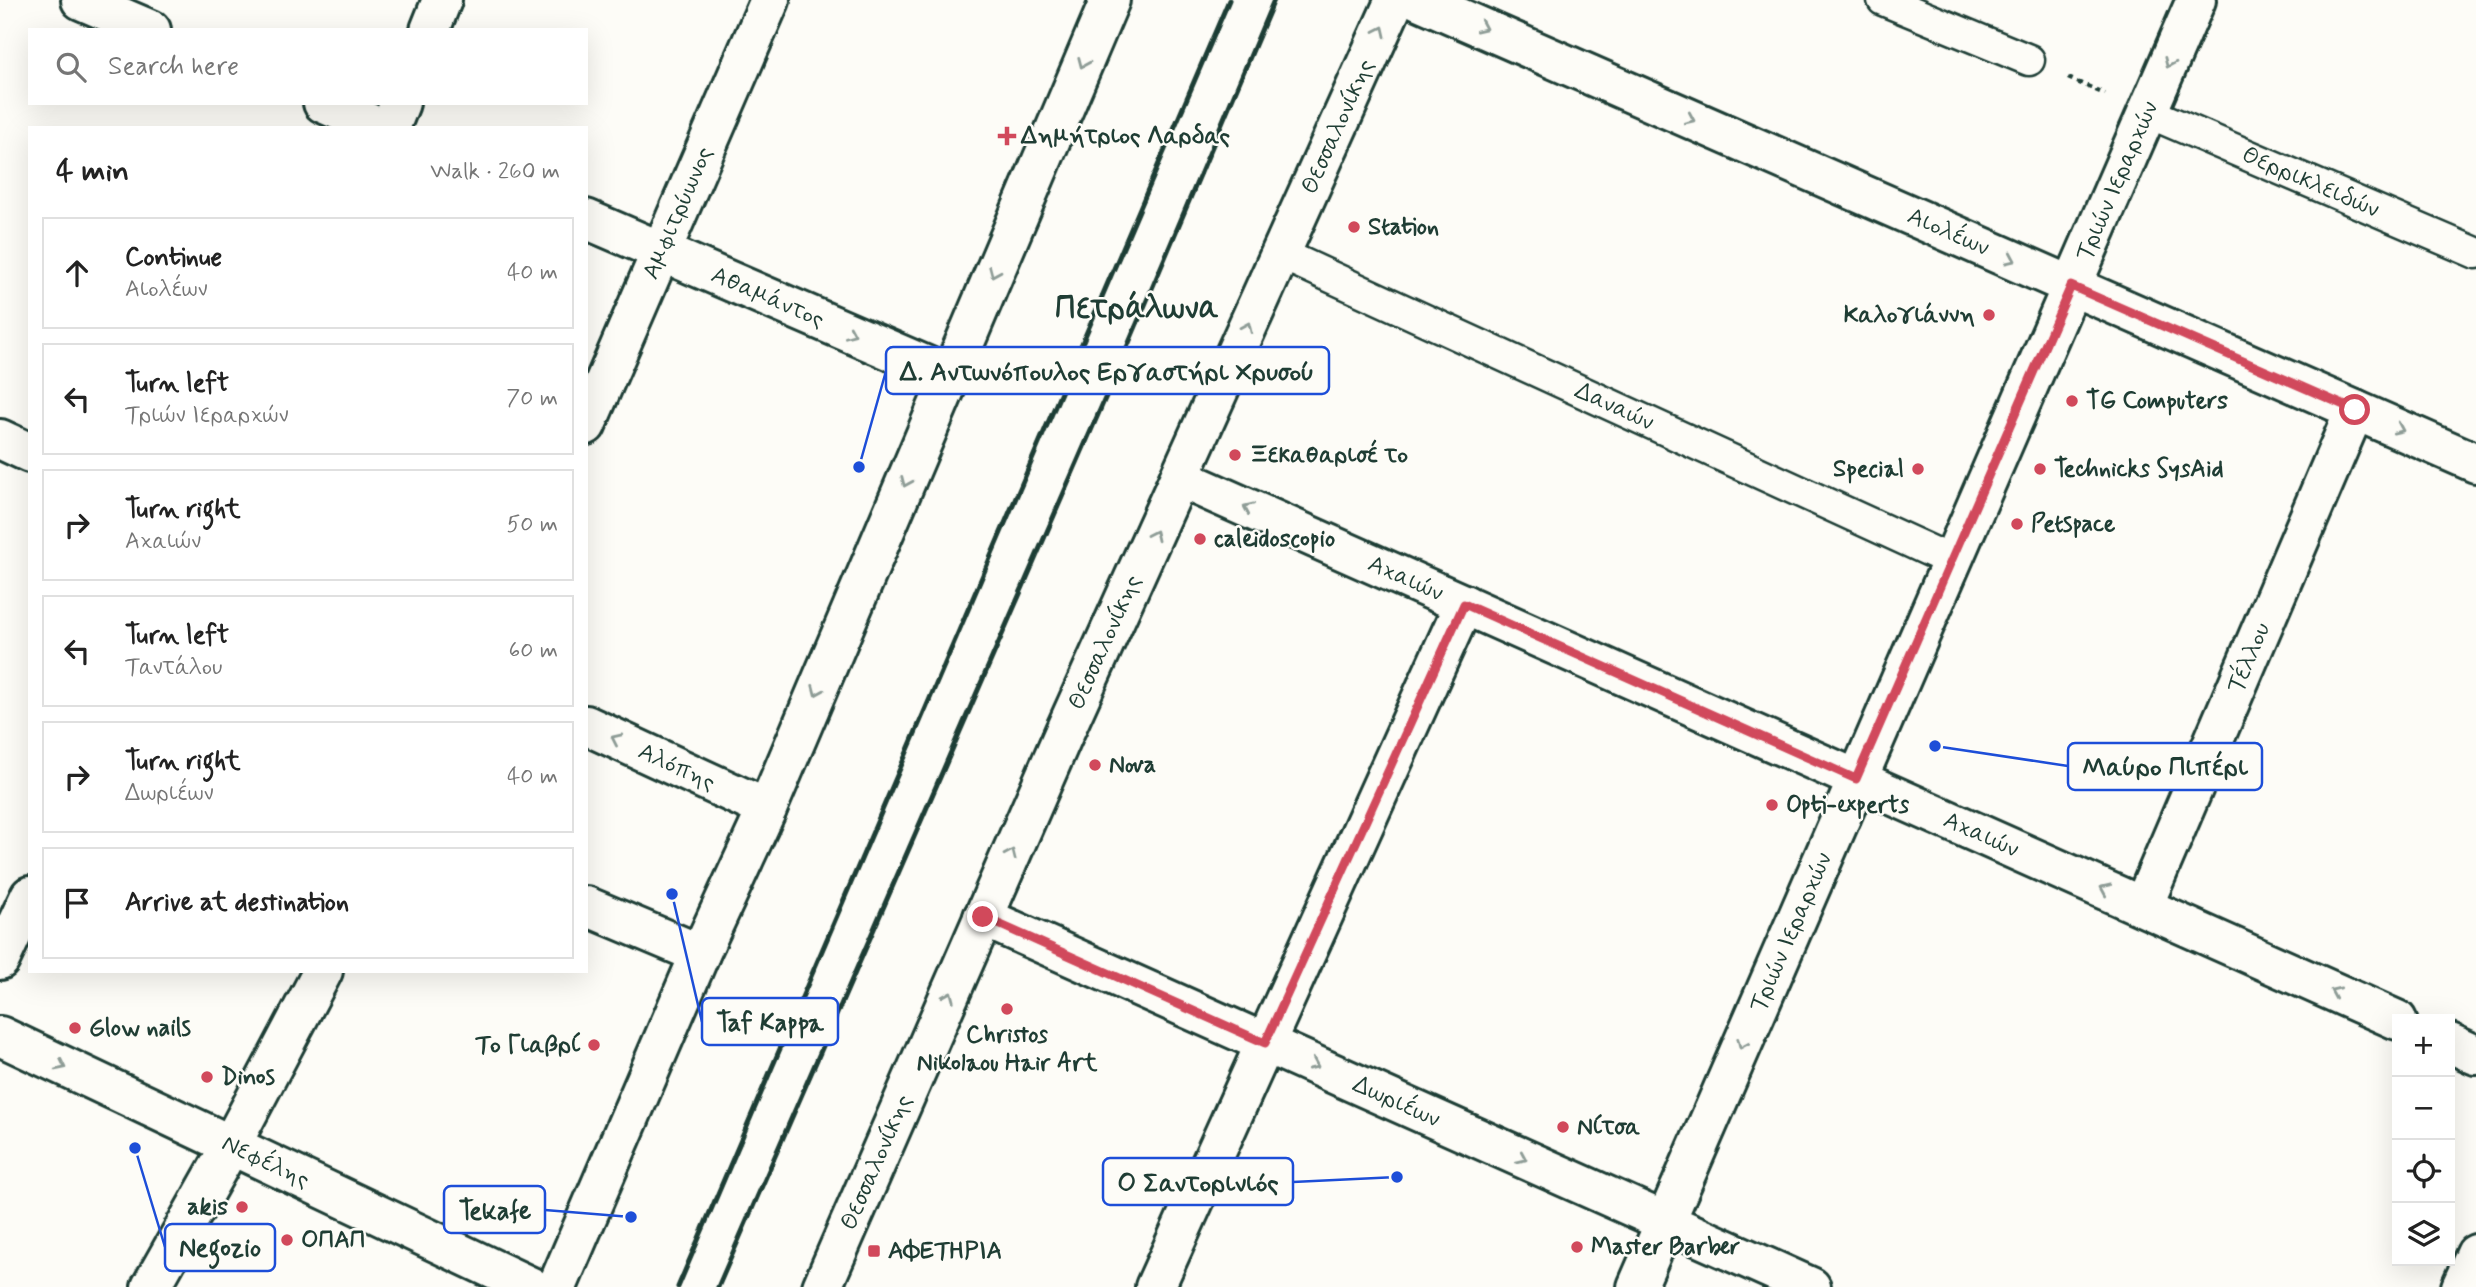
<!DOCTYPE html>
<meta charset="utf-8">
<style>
:root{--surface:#fff;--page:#f2f2f2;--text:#222;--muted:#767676;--line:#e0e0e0}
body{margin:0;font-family:Mynerve,sans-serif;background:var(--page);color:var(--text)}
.controls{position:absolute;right:21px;bottom:21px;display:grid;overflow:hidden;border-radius:0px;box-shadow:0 7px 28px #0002}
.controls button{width:63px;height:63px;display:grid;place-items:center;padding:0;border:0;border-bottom:2px solid var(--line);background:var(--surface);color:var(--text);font:35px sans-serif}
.stop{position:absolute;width:21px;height:21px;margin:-16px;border:5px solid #d1495b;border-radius:50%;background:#fff}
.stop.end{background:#d1495b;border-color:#fff;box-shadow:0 2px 7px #0008}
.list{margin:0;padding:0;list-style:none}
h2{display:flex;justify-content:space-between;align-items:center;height:91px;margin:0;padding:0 28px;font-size:30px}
h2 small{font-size:23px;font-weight:400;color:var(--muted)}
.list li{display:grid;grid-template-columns:46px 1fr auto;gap:21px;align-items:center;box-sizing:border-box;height:112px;margin:0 14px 14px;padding:0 14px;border:2px solid var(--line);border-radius:0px}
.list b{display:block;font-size:26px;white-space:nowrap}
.list p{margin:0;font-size:23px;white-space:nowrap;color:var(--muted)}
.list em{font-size:23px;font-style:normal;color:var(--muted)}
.icon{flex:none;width:38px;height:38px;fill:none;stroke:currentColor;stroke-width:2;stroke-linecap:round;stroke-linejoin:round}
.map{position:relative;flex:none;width:2476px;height:1287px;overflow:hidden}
.search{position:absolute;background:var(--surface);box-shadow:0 7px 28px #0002;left:28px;top:28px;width:560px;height:77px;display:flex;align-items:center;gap:18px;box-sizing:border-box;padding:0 24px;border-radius:0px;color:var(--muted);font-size:26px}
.panel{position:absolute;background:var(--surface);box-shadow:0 7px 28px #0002;left:28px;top:126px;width:560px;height:847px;border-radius:0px}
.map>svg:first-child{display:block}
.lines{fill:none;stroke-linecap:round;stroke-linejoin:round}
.lane-casing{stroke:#1f3d34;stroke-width:35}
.street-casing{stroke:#1f3d34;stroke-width:44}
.secondary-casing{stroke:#1f3d34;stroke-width:44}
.path{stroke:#1f3d34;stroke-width:4.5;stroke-dasharray:5 5;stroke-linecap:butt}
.lane{stroke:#fdfcf7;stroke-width:30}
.street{stroke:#fdfcf7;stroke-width:38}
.secondary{stroke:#fdfcf7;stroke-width:38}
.rail{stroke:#1f3d34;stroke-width:5}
.oneway{stroke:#8e9c96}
.route{stroke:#d1495b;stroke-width:9}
.poi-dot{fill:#d1495b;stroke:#fdfcf7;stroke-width:2.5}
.labels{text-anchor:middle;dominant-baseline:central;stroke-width:5;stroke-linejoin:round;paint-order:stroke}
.street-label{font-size:24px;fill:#1f3d34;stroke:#fdfcf7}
.poi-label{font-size:24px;font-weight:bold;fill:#1f3d34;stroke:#fdfcf7;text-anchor:start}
.district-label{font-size:32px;font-weight:bold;fill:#1f3d34;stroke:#fdfcf7}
.leader{fill:none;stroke:#1d4ed8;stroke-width:2.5}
.callout-dot{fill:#1d4ed8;stroke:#fdfcf7;stroke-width:2.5}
.callout{fill:#fdfcf7;stroke:#1d4ed8;stroke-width:2.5}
.callout-label{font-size:26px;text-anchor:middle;font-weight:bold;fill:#1f3d34}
</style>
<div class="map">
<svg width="2476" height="1287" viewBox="0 0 2476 1287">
<rect width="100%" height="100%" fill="#fdfcf7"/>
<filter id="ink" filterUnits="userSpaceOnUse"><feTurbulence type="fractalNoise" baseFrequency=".0143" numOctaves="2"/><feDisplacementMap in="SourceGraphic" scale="14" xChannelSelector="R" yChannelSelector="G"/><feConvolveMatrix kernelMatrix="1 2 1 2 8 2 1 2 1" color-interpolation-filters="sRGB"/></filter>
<g filter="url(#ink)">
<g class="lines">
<!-- lane casing -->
<g class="lane-casing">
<g id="lane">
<path d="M1883,0L2029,60"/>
<path id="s1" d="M2147,112L2476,253"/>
<path id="s2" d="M1279,253L1952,561"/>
</g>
</g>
<!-- street casing -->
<g class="street-casing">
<g id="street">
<path d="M81,0L151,30"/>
<path id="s3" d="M1419,0L2476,463"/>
<path d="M323,103L380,128"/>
<path id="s4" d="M586,219L950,376"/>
<path id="s5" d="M586,425L770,0"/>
<path d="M0,439L30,453"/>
<path id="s6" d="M1180,478L2397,1020"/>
<path id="s7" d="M586,725L767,809"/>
<path d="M586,906L700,954"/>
<path id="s8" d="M2143,906L2355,410"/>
<path id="s9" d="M0,1036L531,1287"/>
<path d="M2450,1043L2476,1055"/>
<path d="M151,1287L230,1147L323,971"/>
<path d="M557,1287L700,954L767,809L1110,0"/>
<path d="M1155,1287L1464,604"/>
<path d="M2461,1287L2476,1254"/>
</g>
</g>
<!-- secondary casing -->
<g class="secondary-casing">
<g id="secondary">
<path d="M430,30L442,0"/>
<path d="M390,128L400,103"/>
<path id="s10" d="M983,917L1811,1287"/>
<path d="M0,960L30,896"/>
<path id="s11" d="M822,1287L1064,733L1395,0"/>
<path id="s12" d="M1637,1287L2196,0"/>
</g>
</g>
<!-- path -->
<path class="path" d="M2068,78L2105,94"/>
<!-- lane -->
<use href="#lane" class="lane"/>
<!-- street -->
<use href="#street" class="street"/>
<!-- secondary -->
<use href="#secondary" class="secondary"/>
<!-- rail -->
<path class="rail" d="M678,1287L1229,0
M718,1287L1120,364L1274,0"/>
</g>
<!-- one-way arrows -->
<defs><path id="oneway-chevron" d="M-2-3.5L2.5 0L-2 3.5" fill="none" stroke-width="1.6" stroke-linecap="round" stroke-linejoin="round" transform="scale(1.75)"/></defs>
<g class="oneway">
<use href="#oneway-chevron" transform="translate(1482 27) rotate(24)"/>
<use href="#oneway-chevron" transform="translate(1381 31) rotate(-65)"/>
<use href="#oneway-chevron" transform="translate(1083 63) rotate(113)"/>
<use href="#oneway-chevron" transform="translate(2169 63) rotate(114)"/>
<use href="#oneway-chevron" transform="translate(1690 119) rotate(24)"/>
<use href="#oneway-chevron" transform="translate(2011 259) rotate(24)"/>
<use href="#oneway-chevron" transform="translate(994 272) rotate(113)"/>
<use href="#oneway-chevron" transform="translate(1247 327) rotate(-66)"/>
<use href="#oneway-chevron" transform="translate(851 333) rotate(23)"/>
<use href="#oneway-chevron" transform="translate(2399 429) rotate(24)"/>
<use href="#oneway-chevron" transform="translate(906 482) rotate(113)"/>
<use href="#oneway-chevron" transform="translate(1248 508) rotate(-156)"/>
<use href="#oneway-chevron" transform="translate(1154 535) rotate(-65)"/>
<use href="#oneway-chevron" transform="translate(817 691) rotate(113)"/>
<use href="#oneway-chevron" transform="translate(616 739) rotate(-155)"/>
<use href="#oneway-chevron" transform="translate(1011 854) rotate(-66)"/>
<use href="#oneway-chevron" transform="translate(2105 889) rotate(-156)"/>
<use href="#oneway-chevron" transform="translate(2335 992) rotate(-156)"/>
<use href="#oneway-chevron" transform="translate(949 996) rotate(-67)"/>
<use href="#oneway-chevron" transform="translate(1742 1044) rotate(113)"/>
<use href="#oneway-chevron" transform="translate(1314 1065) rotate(24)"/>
<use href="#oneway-chevron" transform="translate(61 1066) rotate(26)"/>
<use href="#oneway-chevron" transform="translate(1522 1158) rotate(24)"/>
</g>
</g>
<g class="lines" filter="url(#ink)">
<!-- route -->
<path class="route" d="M983,917L1265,1043L1464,604L1856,779L2071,286L2355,410"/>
</g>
<!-- markers -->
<g class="poi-dot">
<path d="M1003.5 125.5h7v7h7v7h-7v7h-7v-7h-7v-7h7z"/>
<circle cx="1354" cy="227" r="7"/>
<circle cx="1989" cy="315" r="7"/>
<circle cx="2072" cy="401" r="7"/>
<circle cx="1235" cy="455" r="7"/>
<circle cx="1918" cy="469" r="7"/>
<circle cx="2040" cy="469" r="7"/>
<circle cx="2017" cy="524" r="7"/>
<circle cx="1200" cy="539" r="7"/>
<circle cx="1095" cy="765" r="7"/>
<circle cx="1772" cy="805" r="7"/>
<circle cx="1007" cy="1009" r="7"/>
<circle cx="75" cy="1028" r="7"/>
<circle cx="594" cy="1045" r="7"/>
<circle cx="207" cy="1077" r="7"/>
<circle cx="1563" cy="1127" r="7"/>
<circle cx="242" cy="1207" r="7"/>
<circle cx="287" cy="1240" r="7"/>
<circle cx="1577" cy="1247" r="7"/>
<rect x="867" y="1244" width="14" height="14" rx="3.5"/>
</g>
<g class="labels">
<!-- street labels -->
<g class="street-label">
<text stroke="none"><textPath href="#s11" startOffset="1270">Θεσσαλονίκης</textPath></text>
<text stroke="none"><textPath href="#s12" startOffset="1206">Τριών Ιεραρχών</textPath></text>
<text stroke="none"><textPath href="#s1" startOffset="178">Θερρικλειδών</textPath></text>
<text stroke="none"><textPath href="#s5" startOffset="231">Αμφιτρύωνος</textPath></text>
<text stroke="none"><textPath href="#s3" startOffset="578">Αιολέων</textPath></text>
<text stroke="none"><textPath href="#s4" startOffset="198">Αθαμάντος</textPath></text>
<text stroke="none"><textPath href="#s2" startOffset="369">Δαναών</textPath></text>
<text stroke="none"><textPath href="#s6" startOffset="247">Αχαιών</textPath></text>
<text stroke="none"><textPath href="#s11" startOffset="704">Θεσσαλονίκης</textPath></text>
<text stroke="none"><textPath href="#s8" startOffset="270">Τέλλου</textPath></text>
<text stroke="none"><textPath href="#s7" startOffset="100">Αλόπης</textPath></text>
<text stroke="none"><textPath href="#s6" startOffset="877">Αχαιών</textPath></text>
<text stroke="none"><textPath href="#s12" startOffset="387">Τριών Ιεραρχών</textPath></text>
<text stroke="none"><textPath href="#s10" startOffset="453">Δωριέων</textPath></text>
<text stroke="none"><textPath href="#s11" startOffset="136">Θεσσαλονίκης</textPath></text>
<text stroke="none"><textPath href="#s9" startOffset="294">Νεφέλης</textPath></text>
</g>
<!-- poi labels -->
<g class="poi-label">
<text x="1021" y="136">Δημήτριος Λαρδας</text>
<text x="1368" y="227">Station</text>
<text x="1975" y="315" text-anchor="end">Καλογιάννη</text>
<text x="2086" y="401">TG Computers</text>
<text x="1249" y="455">Ξεκαθαρισέ το</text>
<text x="1904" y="469" text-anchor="end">Special</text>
<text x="2054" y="469">Technicks SysAid</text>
<text x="2031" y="524">Petspace</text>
<text x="1214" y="539">caleidoscopio</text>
<text x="1109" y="765">Nova</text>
<text x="1786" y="805">Opti-experts</text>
<text x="89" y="1028">Glow nails</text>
<text x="1007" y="1035" text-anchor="middle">Christos<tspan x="1007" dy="28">Nikolaou Hair Art</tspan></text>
<text x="580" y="1045" text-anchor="end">Το Γιαβρί</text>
<text x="221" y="1077">Dinos</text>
<text x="1577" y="1127">Νίτσα</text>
<text x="228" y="1207" text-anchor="end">akis</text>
<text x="301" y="1240">ΟΠΑΠ</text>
<text x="1591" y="1247">Master Barber</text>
<text x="888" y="1251">ΑΦΕΤΗΡΙΑ</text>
</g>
<!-- district labels -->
<g class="district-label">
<text x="1137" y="309">Πετράλωνα</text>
</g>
</g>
<!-- callouts -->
<path class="leader" d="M859 467L886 371M1935 746L2068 766M672 894L702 1022M1397 1177L1293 1182M631 1217L545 1210M135 1148L165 1247"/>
<g class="callout-dot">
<circle cx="859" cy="467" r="7"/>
<circle cx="1935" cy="746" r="7"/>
<circle cx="672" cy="894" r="7"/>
<circle cx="1397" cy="1177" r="7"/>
<circle cx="631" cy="1217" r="7"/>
<circle cx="135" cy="1148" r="7"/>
</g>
<g class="callout">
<rect x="886" y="347" width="443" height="47" rx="7"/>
<rect x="2068" y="743" width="194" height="47" rx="7"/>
<rect x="702" y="998" width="136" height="47" rx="7"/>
<rect x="1103" y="1158" width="190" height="47" rx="7"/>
<rect x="444" y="1186" width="101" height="47" rx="7"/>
<rect x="165" y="1224" width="110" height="47" rx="7"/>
</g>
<g class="callout-label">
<text x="1107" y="380">Δ. Αντωνόπουλος Εργαστήρι Χρυσού</text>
<text x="2165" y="775">Μαύρο Πιπέρι</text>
<text x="770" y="1031">Taf Kappa</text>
<text x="1198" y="1191">Ο Σαντορινιός</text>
<text x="495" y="1219">Tekafe</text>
<text x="220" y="1256">Negozio</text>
</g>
</svg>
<div class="controls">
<button>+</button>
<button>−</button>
<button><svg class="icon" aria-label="locate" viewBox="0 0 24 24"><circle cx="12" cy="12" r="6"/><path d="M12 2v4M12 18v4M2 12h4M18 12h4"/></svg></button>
<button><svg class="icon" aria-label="layers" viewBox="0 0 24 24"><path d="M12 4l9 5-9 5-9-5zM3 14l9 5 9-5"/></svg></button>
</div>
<div class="stop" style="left:2355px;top:410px"></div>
<div class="stop end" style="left:983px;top:917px"></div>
<div class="search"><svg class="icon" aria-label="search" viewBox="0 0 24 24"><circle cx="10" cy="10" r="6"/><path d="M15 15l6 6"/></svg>Search here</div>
<section class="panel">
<h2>4 min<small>Walk · 260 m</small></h2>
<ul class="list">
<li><svg class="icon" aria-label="ahead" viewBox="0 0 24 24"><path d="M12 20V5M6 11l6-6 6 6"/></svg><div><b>Continue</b><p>Αιολέων</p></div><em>40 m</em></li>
<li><svg class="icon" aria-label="left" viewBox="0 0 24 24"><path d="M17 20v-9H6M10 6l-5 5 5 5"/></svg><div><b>Turn left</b><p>Τριών Ιεραρχών</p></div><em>70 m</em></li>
<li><svg class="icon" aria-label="right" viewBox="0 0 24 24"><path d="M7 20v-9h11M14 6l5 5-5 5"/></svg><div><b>Turn right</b><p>Αχαιών</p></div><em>50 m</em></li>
<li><svg class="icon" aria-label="left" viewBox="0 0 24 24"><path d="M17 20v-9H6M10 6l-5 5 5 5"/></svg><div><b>Turn left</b><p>Ταντάλου</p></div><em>60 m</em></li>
<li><svg class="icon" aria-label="right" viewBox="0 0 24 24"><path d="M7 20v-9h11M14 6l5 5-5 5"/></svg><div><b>Turn right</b><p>Δωριέων</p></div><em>40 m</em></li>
<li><svg class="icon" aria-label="arrive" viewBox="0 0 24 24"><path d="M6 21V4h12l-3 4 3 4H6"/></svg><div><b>Arrive at destination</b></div></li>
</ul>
</section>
</div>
